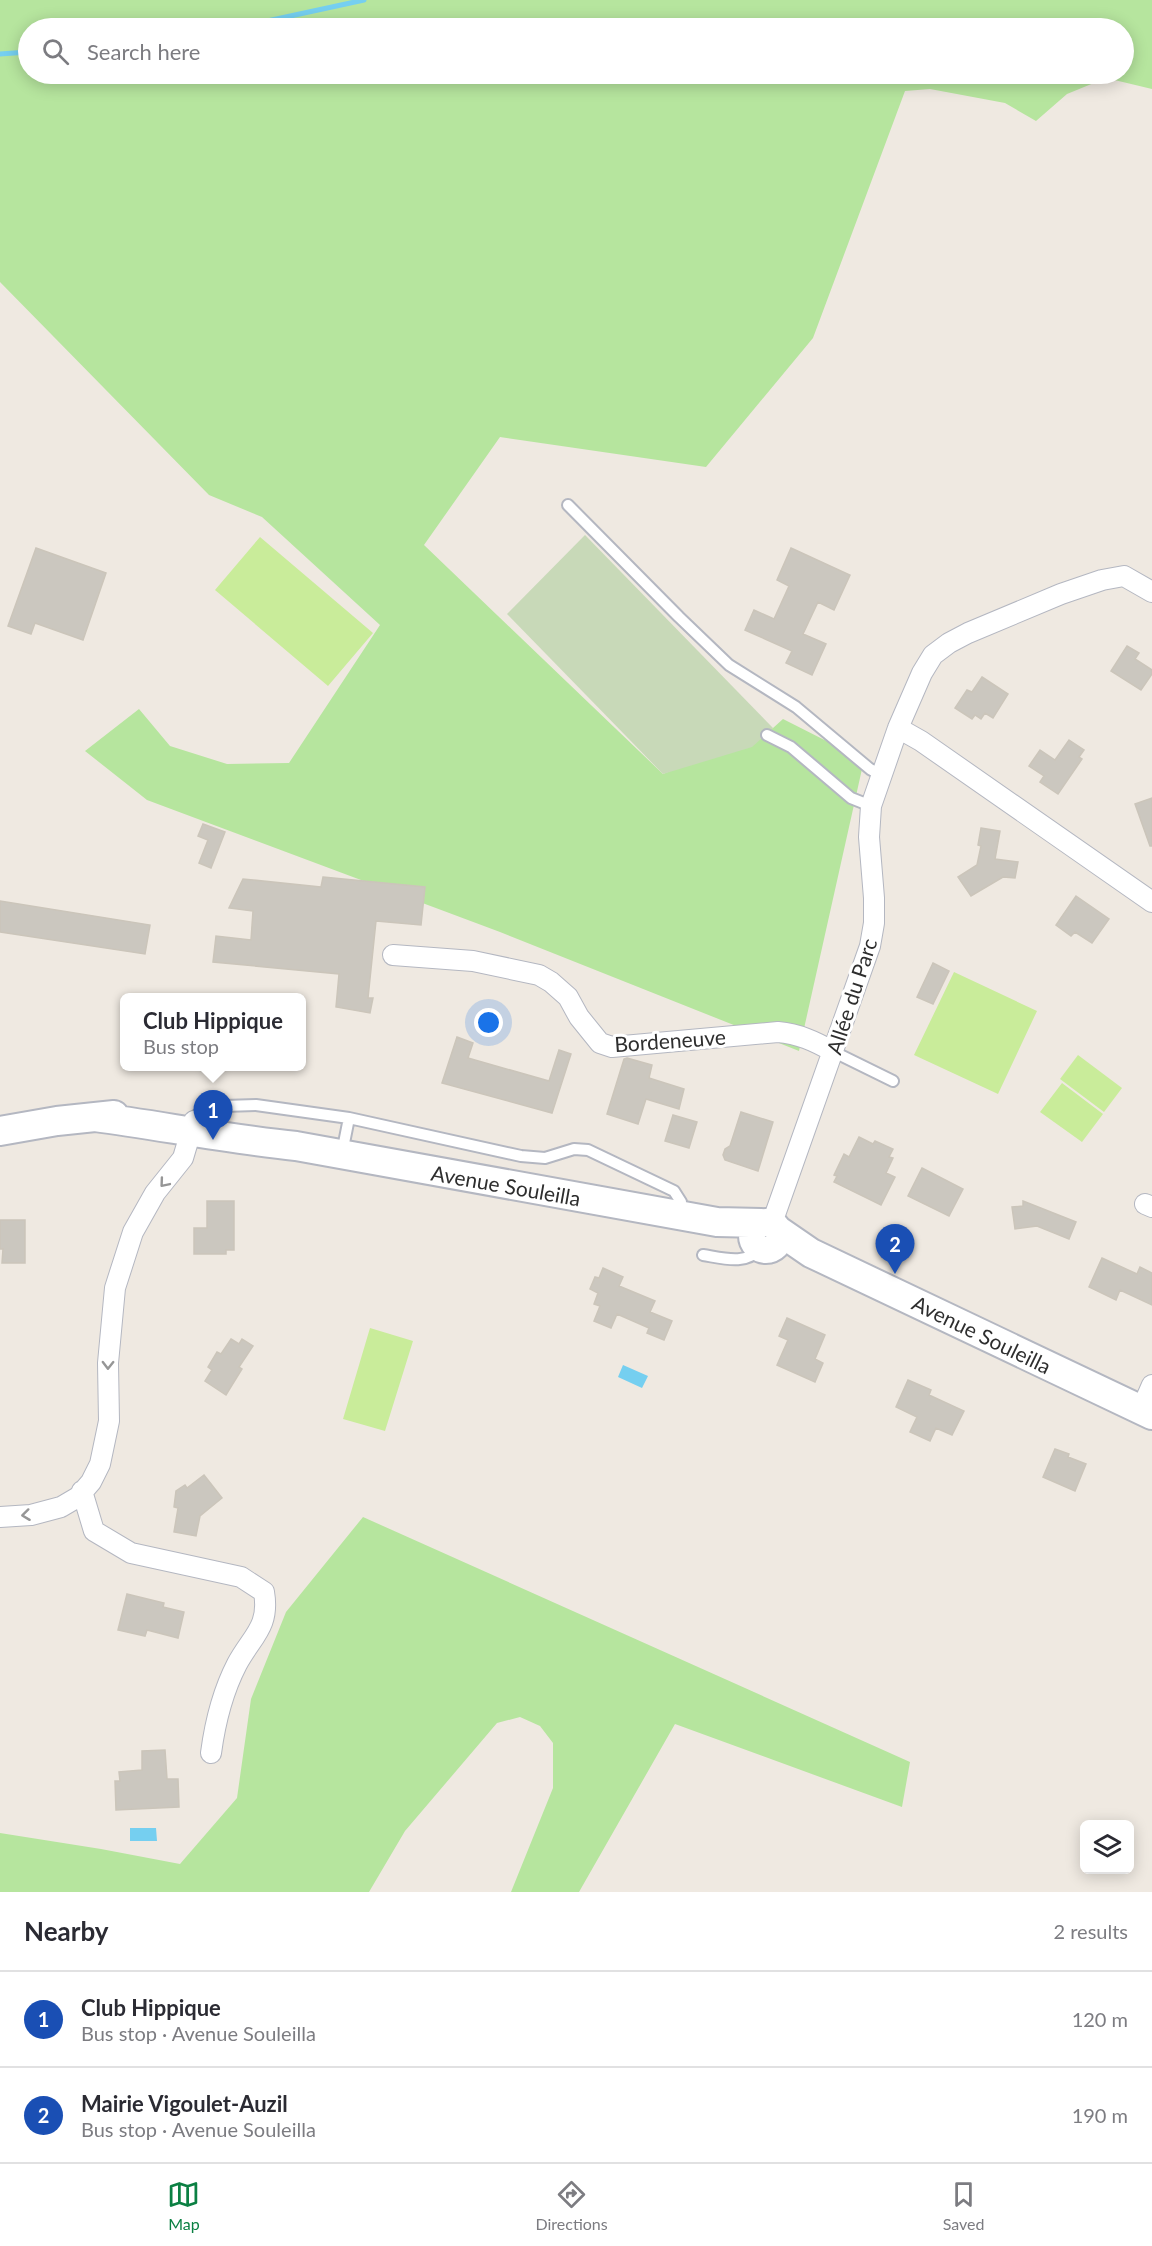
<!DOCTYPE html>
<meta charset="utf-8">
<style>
:root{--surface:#fff;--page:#f7f7f7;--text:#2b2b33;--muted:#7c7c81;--line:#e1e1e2;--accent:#0b8043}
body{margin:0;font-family:Lato,sans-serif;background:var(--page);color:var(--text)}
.controls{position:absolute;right:18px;bottom:18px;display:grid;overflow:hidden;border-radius:9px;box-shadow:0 3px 15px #0003}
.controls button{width:54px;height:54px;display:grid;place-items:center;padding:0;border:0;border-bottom:2px solid var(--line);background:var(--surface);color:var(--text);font:30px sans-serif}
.you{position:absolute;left:489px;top:1023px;width:21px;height:21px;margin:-15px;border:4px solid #fff;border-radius:50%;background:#1a73e8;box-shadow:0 0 0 9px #1a73e833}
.badge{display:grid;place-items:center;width:39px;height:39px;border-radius:50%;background:var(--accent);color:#fff;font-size:20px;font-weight:700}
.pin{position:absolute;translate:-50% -50px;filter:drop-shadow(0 2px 3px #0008)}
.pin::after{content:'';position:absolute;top:32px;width:21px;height:18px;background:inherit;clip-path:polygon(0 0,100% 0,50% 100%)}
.popup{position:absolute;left:120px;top:993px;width:186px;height:78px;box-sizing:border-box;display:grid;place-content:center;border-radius:9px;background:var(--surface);filter:drop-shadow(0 2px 4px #0005);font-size:20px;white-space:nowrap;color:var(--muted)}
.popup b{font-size:22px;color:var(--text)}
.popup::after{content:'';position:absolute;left:50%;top:100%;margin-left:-12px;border:12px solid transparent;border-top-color:var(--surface)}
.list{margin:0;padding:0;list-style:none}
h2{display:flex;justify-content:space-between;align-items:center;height:78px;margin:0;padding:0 24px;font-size:26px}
h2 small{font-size:20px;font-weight:400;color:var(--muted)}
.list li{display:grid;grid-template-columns:39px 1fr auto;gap:18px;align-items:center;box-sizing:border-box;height:96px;padding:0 24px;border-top:2px solid var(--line)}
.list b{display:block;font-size:22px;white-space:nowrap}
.list p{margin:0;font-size:20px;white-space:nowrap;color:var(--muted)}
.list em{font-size:20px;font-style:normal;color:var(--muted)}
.icon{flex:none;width:33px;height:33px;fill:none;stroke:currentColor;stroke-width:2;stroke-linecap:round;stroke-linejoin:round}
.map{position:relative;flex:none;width:1152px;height:1892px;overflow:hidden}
.search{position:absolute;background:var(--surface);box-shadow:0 3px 15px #0003;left:18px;right:18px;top:18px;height:66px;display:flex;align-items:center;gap:15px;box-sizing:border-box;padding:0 21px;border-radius:33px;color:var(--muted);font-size:22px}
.sheet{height:270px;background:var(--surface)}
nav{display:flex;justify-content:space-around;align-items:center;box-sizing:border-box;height:84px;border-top:2px solid var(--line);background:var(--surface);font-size:16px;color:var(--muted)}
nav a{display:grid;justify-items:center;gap:3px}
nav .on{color:var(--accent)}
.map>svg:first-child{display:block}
.green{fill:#b6e59e;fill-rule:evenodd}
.cemetery{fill:#c8d9b8}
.pitch{fill:#c9ec9a}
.water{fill:#75cff0}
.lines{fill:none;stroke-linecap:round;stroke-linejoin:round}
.stream{stroke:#75cff0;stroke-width:5}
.building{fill:#cbc7bf;stroke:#cbc5ba;stroke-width:1.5}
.lane-casing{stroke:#b4b7c1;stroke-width:14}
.street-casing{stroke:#b4b7c1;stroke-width:22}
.secondary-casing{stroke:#b4b7c1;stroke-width:32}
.lane{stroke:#fff;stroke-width:10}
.street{stroke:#fff;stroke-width:20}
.secondary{stroke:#fff;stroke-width:28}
.oneway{stroke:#969696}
.labels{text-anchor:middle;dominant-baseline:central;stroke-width:6;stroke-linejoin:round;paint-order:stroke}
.street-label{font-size:21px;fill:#2e2e2e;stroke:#fff}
</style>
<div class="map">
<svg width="1152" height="1892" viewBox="0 0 1152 1892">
<rect width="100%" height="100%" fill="#efe9e1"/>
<!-- green -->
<path class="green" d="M0,0H1152V89L1106,78L1067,94L1036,121L1005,103L930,89L905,91L813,338L706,467L500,437L424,545L663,774L773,728L783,719L864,760L799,1051L500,932L147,800L85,751L139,709L170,746L227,764L289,763L380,625L262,517L209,495L0,282ZM28,28H1124V74H28Z
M363,1517L910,1762L902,1807L675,1724L579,1892H511L553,1788V1743L540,1726L520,1717L497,1723L405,1831L369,1892H0V1833L101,1849L180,1864L237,1798L251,1699L286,1612Z"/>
<!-- cemetery -->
<path class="cemetery" d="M585,535L773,728L752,747L663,774L507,614Z"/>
<!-- pitch -->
<path class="pitch" d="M260,537L373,633L328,686L215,590Z
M954,972L1037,1011L998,1094L914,1055Z
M1078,1055L1122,1088L1104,1112L1060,1079Z
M1062,1083L1103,1114L1082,1142L1040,1112Z
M370,1328L413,1341L385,1431L343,1419Z"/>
<!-- water -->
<path class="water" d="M623,1365L648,1376L642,1388L618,1377Z
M130,1828H156L157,1841H130Z"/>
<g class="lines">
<!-- stream -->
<path class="stream" d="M216,28L244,26L364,0
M0,54L28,52"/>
</g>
<!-- building -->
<path class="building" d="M36,548L106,573L83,640L35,623L31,634L8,626Z
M791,548L850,575L834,610L818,602L803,634L826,644L812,675L786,663L792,651L745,630L754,610L774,619L789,586L777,580Z
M1127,646L1139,653L1135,659L1152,670V674L1141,690L1111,671Z
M982,677L1008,694L993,718L985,713L981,719L975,715L972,719L955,708L967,690L972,692Z
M1069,740L1084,750L1079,757L1082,759L1058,794L1040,782L1044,776L1029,766L1040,750L1055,760Z
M1152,798V846H1150L1135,804Z
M203,824L225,832L211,868L199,863L208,840L198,836Z
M981,828L1000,831L995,859L1018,862L1015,878L1003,877L971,896L958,877L977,865L981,846L978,845Z
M323,877L425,887L421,925L376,921L368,998H373L370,1013L336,1007L339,974L213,962L216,936L251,940L253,911L229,908L243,879L321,887Z
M1076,896L1109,919L1092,943L1075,932L1071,936L1056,925Z
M0,901L150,925L145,954L0,932Z
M933,963L949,971L933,1004L917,997Z
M457,1037L473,1043L468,1058L549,1081L559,1050L571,1054L552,1113L442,1083Z
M627,1058L652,1065L649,1078L684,1089L679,1109L646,1099L638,1124L607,1114L624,1059Z
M741,1112L773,1122L758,1171L725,1160L723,1155L725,1149L730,1146Z
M673,1115L697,1122L689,1148L665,1141Z
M859,1137L873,1144L875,1141L893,1149L889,1157L893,1158L886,1173L895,1177L881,1205L834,1182L837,1176L834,1175L844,1154L849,1157Z
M922,1168L963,1189L949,1216L908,1196Z
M207,1201H234V1250H226V1254H194V1228H207Z
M1023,1201L1076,1222L1069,1239L1037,1226L1015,1229L1012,1207L1023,1206Z
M0,1220H25V1263H2L3,1249H0Z
M1102,1258L1137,1274L1140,1267L1152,1273V1305L1120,1290L1116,1300L1089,1287Z
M603,1268L623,1277L619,1286L655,1301L650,1312L672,1321L664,1340L647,1333L649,1328L617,1314L611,1328L594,1321L600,1306L594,1304L598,1293L590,1289L595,1277L599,1278Z
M787,1318L825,1335L815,1359L823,1363L815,1382L777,1365L788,1340L779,1336Z
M231,1339L239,1344L242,1339L253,1346L239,1367L242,1369L226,1395L205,1381L212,1370L208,1367L217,1352L221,1354Z
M908,1380L931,1390L929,1395L964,1411L952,1435L936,1428L930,1441L910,1432L917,1417L896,1407Z
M1055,1449L1069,1454L1068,1457L1086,1464L1075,1491L1043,1477Z
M204,1475L222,1498L200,1516L196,1536L174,1532L178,1508L174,1507L176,1491L185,1485L187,1488Z
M127,1594L164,1603L163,1607L184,1612L178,1638L147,1630L145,1636L118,1630Z
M165,1750L167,1779H178L179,1807L116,1810L115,1781H120L119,1772L142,1770V1751Z"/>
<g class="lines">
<!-- lane casing -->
<g class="lane-casing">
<path id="lane" d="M568,505L679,617L729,665L796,707L870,769L881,775
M767,735L791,747L851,798L871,806
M832,1051L893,1081
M195,1119L197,1115L224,1106L256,1105L349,1118L521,1156L545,1158L574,1149L588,1150L674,1191L681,1202L679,1214
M342,1153L349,1118
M703,1255C722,1258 747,1266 760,1248"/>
</g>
<!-- street casing -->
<g class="street-casing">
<path id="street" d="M898,728L921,741L1152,902
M393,955L473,961L539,975L551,982L568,997L579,1017L600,1043L612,1047L778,1032C799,1034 814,1041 832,1051
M1145,1204L1152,1207
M772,1223L870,946L874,923V898L869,837L871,806L898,728L922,673L933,655L949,643L968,633L1061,594L1102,580L1124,576L1152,592
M1141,1410L1152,1385
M82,1491L94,1531L131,1553L241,1577L264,1592C270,1627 252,1636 237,1664C223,1691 215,1723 211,1753
M0,1517L31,1515L61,1507L78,1497L91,1482L100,1464L109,1421L108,1363L115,1288L133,1232L155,1193L183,1158L194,1121"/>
</g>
<!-- secondary casing -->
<g class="secondary-casing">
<path id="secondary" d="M95,1117C162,1126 228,1139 296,1146L717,1222L761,1223
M0,1131L57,1121L114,1115
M753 1236a13 13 0 1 1 26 0a13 13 0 1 1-26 0Z
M779,1231L811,1253L1152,1415"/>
</g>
<!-- lane -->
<use href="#lane" class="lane"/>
<!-- street -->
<use href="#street" class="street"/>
<!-- secondary -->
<use href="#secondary" class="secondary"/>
</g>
<!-- one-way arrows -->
<defs><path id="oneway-chevron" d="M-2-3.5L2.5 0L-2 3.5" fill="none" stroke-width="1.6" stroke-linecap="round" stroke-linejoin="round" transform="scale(1.5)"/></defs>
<g class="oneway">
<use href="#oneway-chevron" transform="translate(164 1183) rotate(130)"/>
<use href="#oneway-chevron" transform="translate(108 1365) rotate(91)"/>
<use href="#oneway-chevron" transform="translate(26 1515) rotate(173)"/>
</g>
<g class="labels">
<!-- street labels -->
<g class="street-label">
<text transform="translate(851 996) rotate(-72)">Allée du Parc</text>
<text transform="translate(670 1040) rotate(-4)">Bordeneuve</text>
<text transform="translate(506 1185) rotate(10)">Avenue Souleilla</text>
<text transform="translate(982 1334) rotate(26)">Avenue Souleilla</text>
</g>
</g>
</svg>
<div class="controls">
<button><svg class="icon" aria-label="layers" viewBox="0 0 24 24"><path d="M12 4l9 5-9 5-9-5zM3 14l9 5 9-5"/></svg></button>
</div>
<div class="you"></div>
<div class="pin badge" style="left:213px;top:1140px;background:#1a4fb4">1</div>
<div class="popup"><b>Club Hippique</b>Bus stop</div>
<div class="pin badge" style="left:895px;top:1274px;background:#1a4fb4">2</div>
<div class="search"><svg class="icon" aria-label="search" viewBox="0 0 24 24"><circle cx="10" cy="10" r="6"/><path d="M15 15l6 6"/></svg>Search here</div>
</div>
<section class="sheet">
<h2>Nearby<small>2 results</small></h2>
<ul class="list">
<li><span class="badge" style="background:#1a4fb4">1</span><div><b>Club Hippique</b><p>Bus stop · Avenue Souleilla</p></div><em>120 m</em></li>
<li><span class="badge" style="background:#1a4fb4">2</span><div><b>Mairie Vigoulet-Auzil</b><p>Bus stop · Avenue Souleilla</p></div><em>190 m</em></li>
</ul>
</section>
<nav>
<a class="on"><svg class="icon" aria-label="map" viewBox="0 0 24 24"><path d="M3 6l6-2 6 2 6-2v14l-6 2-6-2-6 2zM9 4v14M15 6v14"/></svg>Map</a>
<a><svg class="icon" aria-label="directions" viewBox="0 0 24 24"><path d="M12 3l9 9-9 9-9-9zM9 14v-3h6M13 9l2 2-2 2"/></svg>Directions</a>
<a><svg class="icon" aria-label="saved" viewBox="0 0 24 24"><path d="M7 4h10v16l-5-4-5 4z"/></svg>Saved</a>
</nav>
